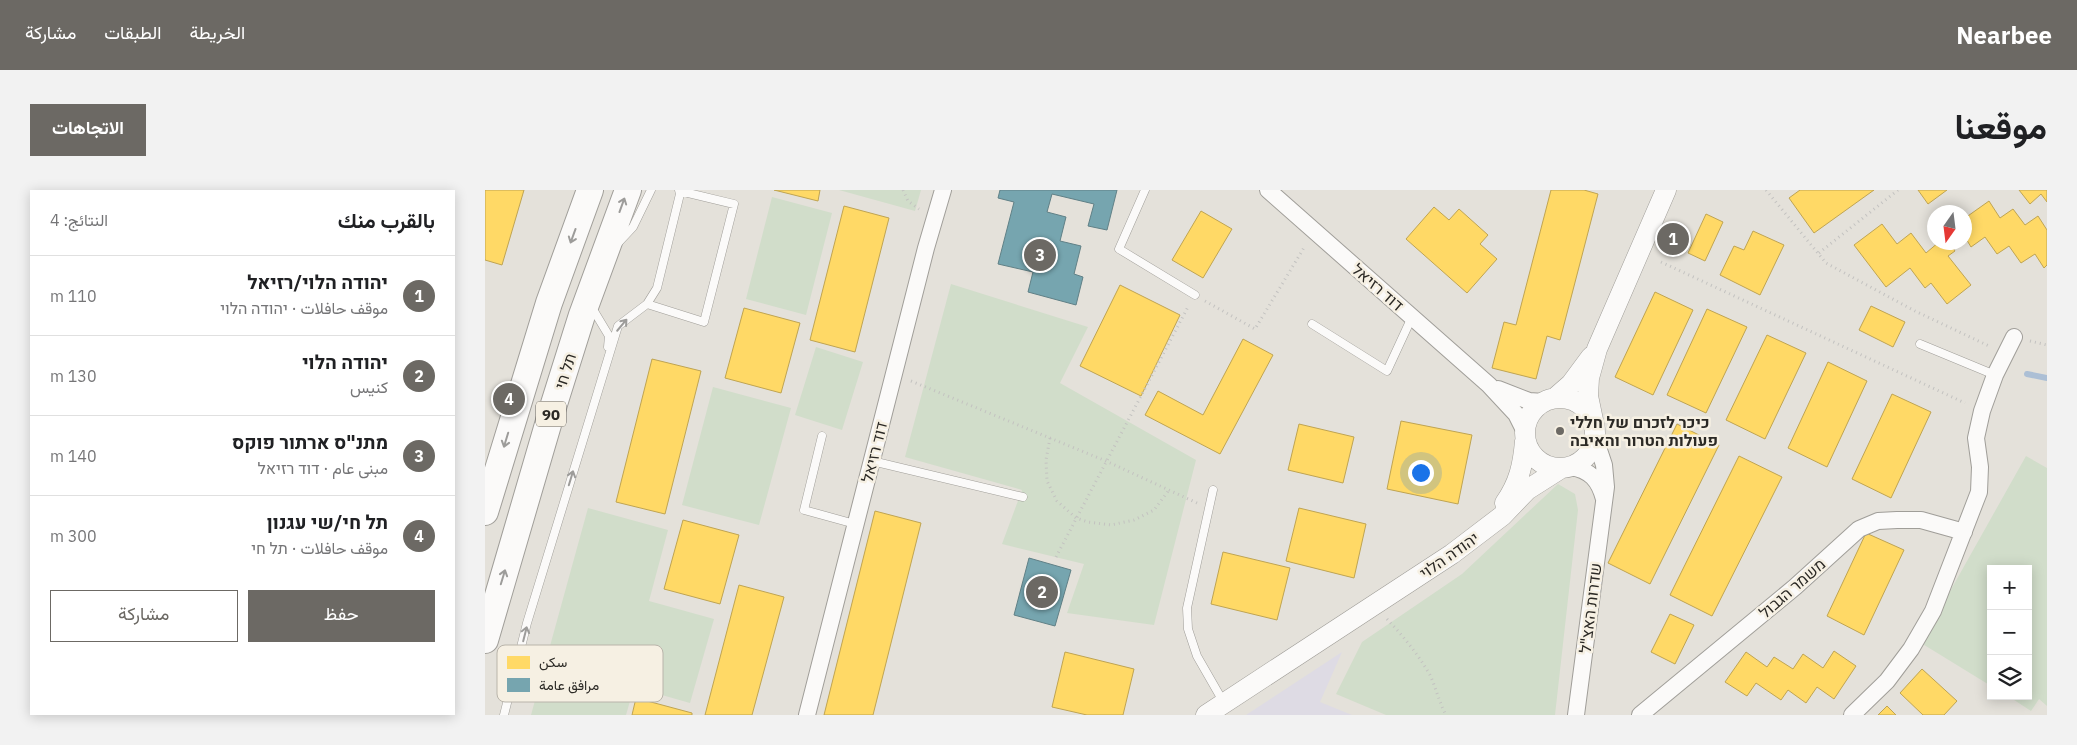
<!DOCTYPE html>
<html lang="ar">
<meta charset="utf-8">
<style>
:root{--surface:#fff;--page:#f2f2f2;--text:#202124;--muted:#757577;--line:#e0e0e0;--accent:#6c6964}
body{margin:0;font-family:"IBM Plex Sans",Vazirmatn,Heebo,sans-serif;background:var(--page);color:var(--text);direction:rtl}
.controls{position:absolute;right:15px;bottom:15px;display:grid;overflow:hidden;border-radius:0px;box-shadow:0 2px 12px #0003}
.controls button{width:45px;height:45px;display:grid;place-items:center;padding:0;border:0;border-bottom:1px solid var(--line);background:var(--surface);color:var(--text);font:25px sans-serif}
.compass{position:absolute;left:1442px;top:15px;width:45px;height:45px;border-radius:50%;background:var(--surface);box-shadow:0 2px 12px #0003;rotate:194deg}
.you{position:absolute;left:935px;top:282px;width:18px;height:18px;margin:-12px;border:4px solid #fff;border-radius:50%;background:#1a73e8;box-shadow:0 0 0 8px #1a73e833}
.badge{display:grid;place-items:center;width:32px;height:32px;border-radius:50%;background:var(--accent);color:#fff;font-size:16px;font-weight:700}
.pin{position:absolute;translate:-50% -50%;border:2px solid #fff;box-shadow:0 1px 5px #0006}
.list{margin:0;padding:0;list-style:none}
h2{display:flex;justify-content:space-between;align-items:center;height:65px;margin:0;padding:0 20px;font-size:21px}
h2 small{font-size:16px;font-weight:400;color:var(--muted)}
.list li{display:grid;grid-template-columns:32px 1fr auto;gap:15px;align-items:center;box-sizing:border-box;height:80px;padding:0 20px;border-top:1px solid var(--line)}
.list b{display:block;font-size:19px;white-space:nowrap}
.list p{margin:0;font-size:16px;white-space:nowrap;color:var(--muted)}
.list em{font-size:16px;font-style:normal;color:var(--muted)}
.actions{display:flex;gap:10px;padding:15px 20px}
.actions a{flex:1;padding:11px 0;border:1px solid var(--accent);border-radius:0px;text-align:center;font-size:18px;color:var(--accent)}
.actions .main{background:var(--accent);color:#fff}
.icon{flex:none;width:28px;height:28px;fill:none;stroke:currentColor;stroke-width:2;stroke-linecap:round;stroke-linejoin:round}
.map{position:relative;flex:none;width:1562px;height:525px;overflow:hidden;direction:ltr;border-radius:0px}
header{display:flex;align-items:center;gap:30px;box-sizing:border-box;height:70px;padding:0 25px;background:var(--accent);color:#fff}
header strong{font-size:24px}
nav{display:flex;gap:28px;margin-inline-start:auto;font-size:18px}
.intro{display:flex;align-items:center;justify-content:space-between;box-sizing:border-box;height:120px;padding:0 30px}
h1{margin:0;font-size:35px}
.button{padding:12px 22px;border-radius:0px;background:var(--accent);color:#fff;font-size:18px;font-weight:700}
main{display:flex;gap:30px;padding:0 30px}
aside{flex:1;background:var(--surface);border-radius:0px;box-shadow:0 2px 12px #0003}
.map>svg:first-child{display:block}
.education{fill:#dedbe4}
.green{fill:#d1ddca}
.homes{fill:#ffd966;stroke:#bfa452}
.public{fill:#76a5af;stroke:#608086}
.lines{fill:none;stroke-linecap:round;stroke-linejoin:round}
.stream{stroke:#acbfd5;stroke-width:6}
.service-casing{stroke:#a09e99;stroke-width:9}
.minor-casing{stroke:#a09e99;stroke-width:18}
.tertiary-casing{stroke:#a09e99;stroke-width:21}
.trunk-casing{stroke:#a09e99;stroke-width:28}
.path{stroke:#c3c2c0;stroke-width:3;stroke-dasharray:1 4;stroke-linecap:butt}
.service{stroke:#fbfaf9;stroke-width:8}
.minor{stroke:#fbfaf9;stroke-width:16}
.tertiary{stroke:#fbfaf9;stroke-width:20}
.trunk{stroke:#fbfaf9;stroke-width:26}
.oneway{stroke:#9d9c9a}
.poi-dot{fill:#6c6964;stroke:#f6f0e3;stroke-width:2}
.labels{text-anchor:middle;dominant-baseline:central;stroke-width:5;stroke-linejoin:round;paint-order:stroke}
.shield{fill:#f6f0e3;stroke:#68655e;stroke-width:1}
.shield-label{font-size:15px;font-weight:bold;fill:#2b2925}
.street-label{font-size:16px;fill:#2b2925;stroke:#f6f0e3}
.poi-label{font-size:16px;font-weight:bold;fill:#2b2925;stroke:#f6f0e3;text-anchor:start}
.key{fill:#f6f0e3;stroke:#b9b4aa;stroke-width:1}
.key-label{font-size:14px;fill:#2b2925}
</style>
<header>
<strong>Nearbee</strong>
<nav><a>الخريطة</a><a>الطبقات</a><a>مشاركة</a></nav>
</header>
<div class="intro"><h1>موقعنا</h1><a class="button">الاتجاهات</a></div>
<main>
<div class="map">
<svg width="1562" height="525" viewBox="0 0 1562 525">
<rect width="100%" height="100%" fill="#e4e1da"/>
<!-- education -->
<path class="education" d="M857,462L835,512L867,525H761Z"/>
<!-- green -->
<path class="green" d="M354,0H436L430,21Z
M287,7L347,23L321,125L261,109Z
M466,94L603,137L575,193L711,270L669,435L582,423L599,374L517,354L537,300L420,267Z
M331,157L378,172L357,240L310,225Z
M228,197L306,218L274,335L197,315Z
M1541,266L1562,278V516L1554,509L1546,521L1523,506H1543V379H1506V496L1436,453Z
M1073,294L1090,304L1093,320L1070,525H901L851,504L877,452L977,384Z
M103,318L183,340L164,411L229,429L205,513L149,497L141,525H46Z"/>
<!-- homes -->
<path class="homes" d="M0,0H39L17,75L0,70Z
M289,0H335L333,11Z
M1066,0H1099L1113,4L1075,150L1062,146L1051,189L1007,178L1019,132L1031,135Z
M1315,0H1389L1329,43L1304,8Z
M1433,0H1462L1443,14Z
M1534,0H1562V12L1556,4L1545,14Z
M1504,11L1515,28L1528,19L1540,35L1553,26L1562,40V75L1559,78L1550,64L1536,73L1524,56L1512,64L1500,47L1486,57L1480,47V28Z
M359,16L404,28L370,162L325,150Z
M949,17L964,30L974,19L1003,45L995,54L1012,69L982,103L921,49Z
M716,21L747,39L718,88L687,70Z
M1221,24L1238,32L1220,71L1203,63Z
M1397,34L1412,54L1426,43L1441,63L1454,52H1464L1470,61L1463,66L1486,95L1462,114L1446,93L1440,98L1425,78L1401,97L1369,55Z
M1268,41L1299,55L1275,105L1235,85L1249,56L1259,60Z
M635,95L695,125L656,206L595,176Z
M1170,102L1208,120L1168,205L1130,187Z
M1386,116L1420,132L1408,157L1374,140Z
M259,118L315,133L296,203L240,188Z
M1222,119L1262,137L1221,223L1182,205Z
M1282,145L1321,163L1280,249L1241,230Z
M758,149L788,165L735,264L660,225L673,201L718,225Z
M167,169L216,181L180,324L131,312Z
M1343,172L1382,191L1342,277L1303,258Z
M1407,204L1446,222L1406,308L1367,289Z
M916,231L987,245L973,314L902,299Z
M814,234L869,247L858,293L803,280Z
M1192,234L1234,255L1165,394L1123,373Z
M1254,266L1297,287L1227,426L1185,405Z
M814,318L881,334L869,388L801,371Z
M390,321L436,333L388,525H339Z
M198,330L254,345L235,414L179,399Z
M1381,343L1419,360L1379,445L1342,426Z
M738,362L805,378L792,430L726,414Z
M254,395L299,407L267,525H220Z
M1185,424L1209,435L1190,474L1166,462Z
M1349,461L1371,476L1349,509L1332,497L1321,513L1303,500L1296,510L1271,493L1262,506L1240,492L1261,462L1282,477L1289,467L1308,479L1318,464L1338,478Z
M580,462L649,479L638,525H602L567,517Z
M1437,479L1472,511L1459,525H1438L1415,503Z
M151,508L207,523V525H147Z
M1402,516L1411,525H1393Z"/>
<!-- public -->
<path class="public" d="M515,0H632L622,40L603,36L609,14L567,4L562,22L581,27L575,51L596,56L589,84L598,87L591,115L543,102L548,82L513,74L529,12L513,8Z
M544,368L586,380L570,436L529,425Z"/>
<g class="lines">
<!-- stream -->
<path class="stream" d="M1542,184L1562,188"/>
<!-- service casing -->
<g class="service-casing">
<path id="service" d="M660,0L634,59L710,105
M134,52L148,37L166,0
M162,114L219,132L249,14L195,1
M106,116L124,146L123,157
M827,134L902,181L927,127
M1435,154L1510,185
M337,246L319,320L370,334
M387,271L538,307
M728,300L702,418L703,439L712,466L739,513
M19,525L42,433L133,136L162,114L172,98L195,4L194,0"/>
</g>
<!-- minor casing -->
<g class="minor-casing">
<path id="minor" d="M783,0L1004,195L1031,224L1040,242
M1013,199L1044,211L1059,212
M1086,277C1105,280 1114,290 1119,309
M322,525L441,58L458,0
M1091,525L1121,297L1119,275L1110,248
M1155,525L1310,397L1374,339L1393,331L1412,330H1436L1479,342
M1367,525L1402,491L1426,459L1448,421L1494,302L1495,277L1491,248L1497,221L1510,185L1529,147"/>
</g>
<!-- tertiary casing -->
<g class="tertiary-casing">
<path id="tertiary" d="M1040 243a35 35 0 1 1 70 0a35 35 0 1 1-70 0Z
M1070,208L1086,194L1106,167
M1108,230L1103,206L1104,188L1112,159L1181,0
M1020,313C1034,293 1038,275 1040,251
M721,525L967,364L1017,326L1042,300L1075,279"/>
</g>
<!-- trunk casing -->
<g class="trunk-casing">
<path id="trunk" d="M0,322L64,113L105,0
M0,450L69,214L97,125L143,0"/>
</g>
<!-- path -->
<path class="path" d="M418,0L423,11L434,19
M1281,0L1341,73L1430,121L1504,156
M1334,63L1413,0
M1176,72L1480,213
M720,111L770,139L820,56
M1545,151L1562,155
M426,191L621,271L712,313
M565,248L561,270L562,291L572,311L591,328L603,332L626,335L649,330L669,320L684,300
M571,367L704,115
M902,429C918,446 933,464 945,485C951,498 954,512 961,525"/>
<!-- service -->
<use href="#service" class="service"/>
<!-- minor -->
<use href="#minor" class="minor"/>
<!-- tertiary -->
<use href="#tertiary" class="tertiary"/>
<!-- trunk -->
<use href="#trunk" class="trunk"/>
</g>
<!-- one-way arrows -->
<defs><path id="oneway-shaft" d="M-6 0H5M1.5-3L5.5 0L1.5 3" fill="none" stroke-width="1.6" stroke-linecap="round" stroke-linejoin="round" transform="scale(1.25)"/></defs>
<g class="oneway">
<use href="#oneway-shaft" transform="translate(137 15) rotate(-70)"/>
<use href="#oneway-shaft" transform="translate(88 46) rotate(110)"/>
<use href="#oneway-shaft" transform="translate(137 135) rotate(-50)"/>
<use href="#oneway-shaft" transform="translate(21 250) rotate(107)"/>
<use href="#oneway-shaft" transform="translate(86 288) rotate(-73)"/>
<use href="#oneway-shaft" transform="translate(18 387) rotate(-73)"/>
<use href="#oneway-shaft" transform="translate(40 444) rotate(-76)"/>
</g>
<!-- markers -->
<circle class="poi-dot" cx="1075" cy="241" r="5"/>
<g class="labels">
<!-- shield labels -->
<rect class="shield" x="51" y="211.5" width="30" height="25" rx="4"/>
<g class="shield-label">
<text x="66" y="224">90</text>
</g>
<!-- street labels -->
<g class="street-label">
<text transform="translate(893 97) rotate(41)">דוד רזיאל</text>
<text transform="translate(80 181) rotate(-72)">תל חי</text>
<text transform="translate(389 262) rotate(-76)">דוד רזיאל</text>
<text transform="translate(964 365) rotate(-35)">יהודה הלוי</text>
<text transform="translate(1307 398) rotate(-41)">משמר הגבול</text>
<text transform="translate(1105 418) rotate(-83)">שדרות האצ"ל</text>
</g>
<!-- poi labels -->
<g class="poi-label">
<text x="1085" y="232">כיכר לזכרם של חללי<tspan x="1085" dy="18">פעולות הטרור והאיבה</tspan></text>
</g>
</g>
<!-- legend -->
<rect x="12" y="455" width="166" height="57" rx="8" class="key"/>
<rect x="22" y="466" width="23" height="13" fill="#ffd966"/>
<rect x="22" y="488" width="23" height="14" fill="#76a5af"/>
<g class="key-label">
<text x="54" y="477">سكن</text>
<text x="54" y="500">مرافق عامة</text>
</g>
</svg>
<div class="controls">
<button>+</button>
<button>−</button>
<button><svg class="icon" aria-label="layers" viewBox="0 0 24 24"><path d="M12 4l9 5-9 5-9-5zM3 14l9 5 9-5"/></svg></button>
</div>
<svg class="compass" viewBox="-18 -18 36 36"><path d="M0-13l5 13h-10z" fill="#e53935"/><path d="M0 13l5-13h-10z" fill="#757577"/></svg>
<div class="you"></div>
<div class="pin badge" style="left:1188px;top:49px">1</div>
<div class="pin badge" style="left:557px;top:402px">2</div>
<div class="pin badge" style="left:555px;top:65px">3</div>
<div class="pin badge" style="left:24px;top:209px">4</div>
</div>
<aside>
<h2>بالقرب منك<small>النتائج: 4</small></h2>
<ul class="list">
<li><span class="badge">1</span><div><b>יהודה הלוי/רזיאל</b><p>موقف حافلات · יהודה הלוי</p></div><em>110 m</em></li>
<li><span class="badge">2</span><div><b>יהודה הלוי</b><p>كنيس</p></div><em>130 m</em></li>
<li><span class="badge">3</span><div><b>מתנ&quot;ס ארתור פוקס</b><p>مبنى عام · דוד רזיאל</p></div><em>140 m</em></li>
<li><span class="badge">4</span><div><b>תל חי/שי עגנון</b><p>موقف حافلات · תל חי</p></div><em>300 m</em></li>
</ul>
<div class="actions"><a class="main">حفظ</a><a>مشاركة</a></div>
</aside>
</main>
